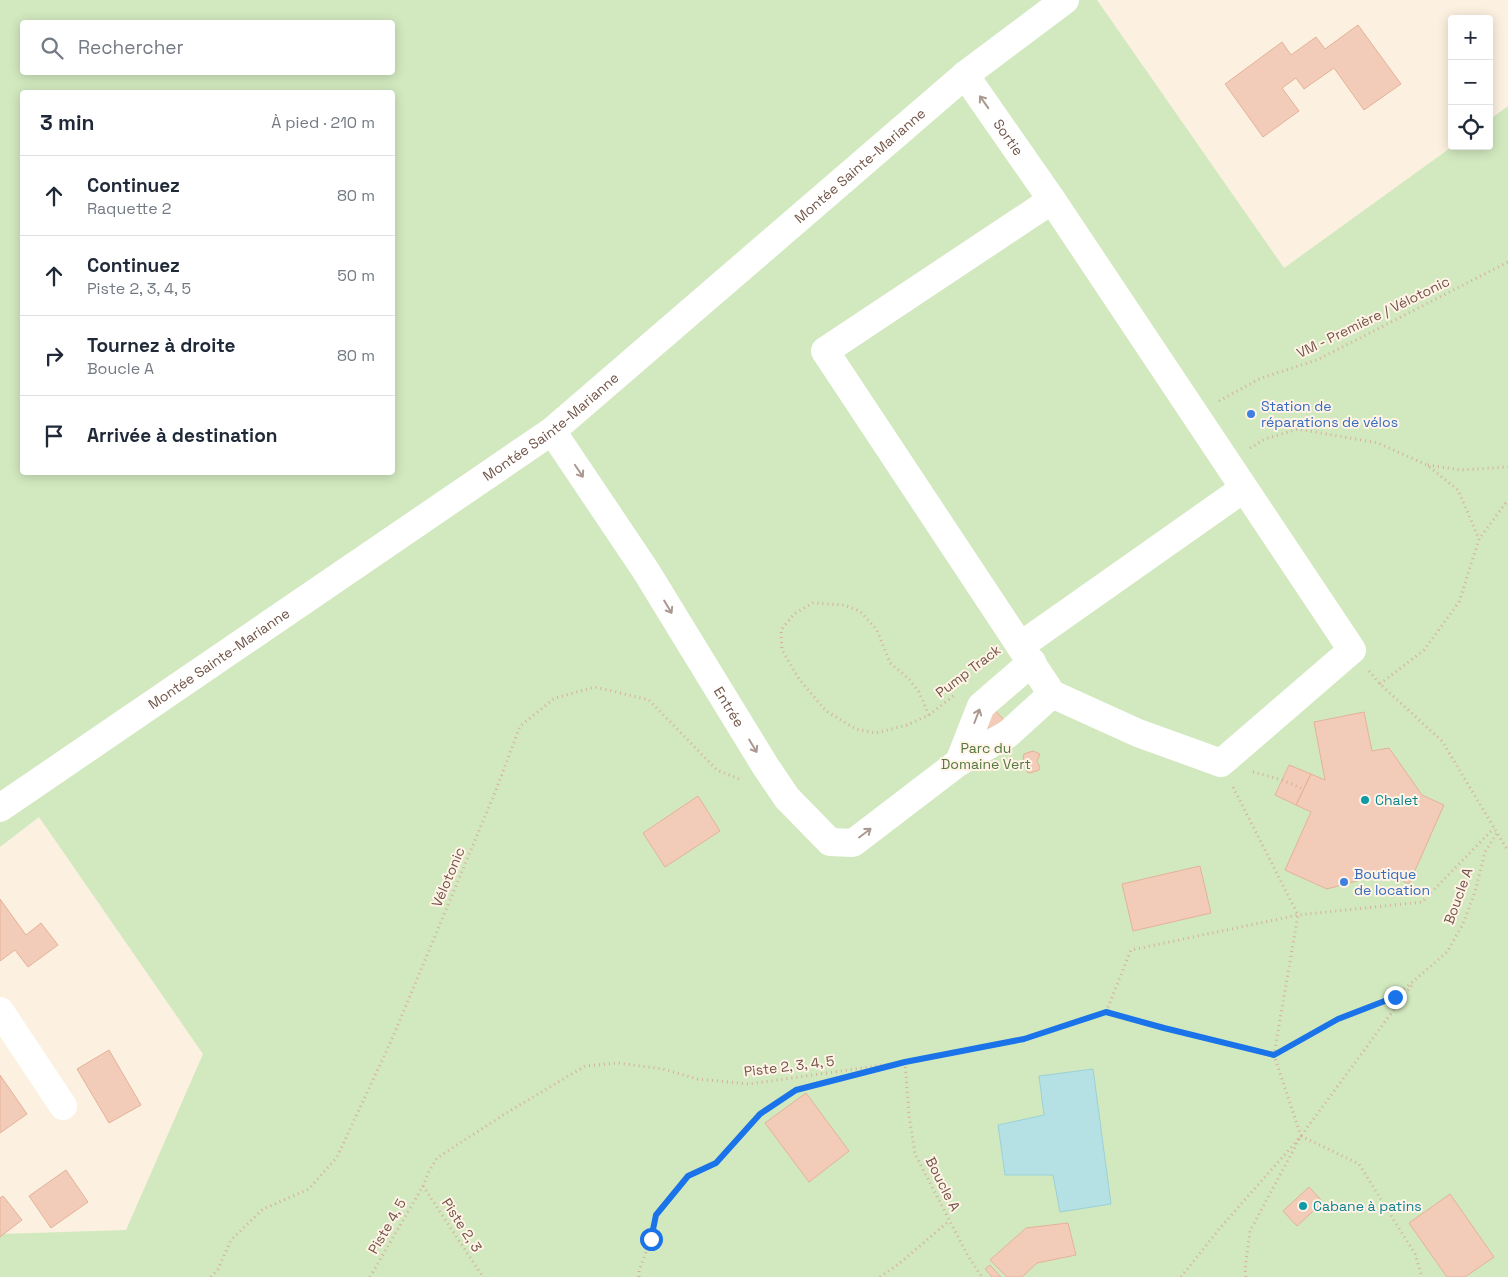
<!DOCTYPE html>
<html lang="fr">
<meta charset="utf-8">
<style>
:root{--surface:#fff;--page:#f6f6f7;--text:#1f2937;--muted:#747a83;--line:#e0e1e3}
body{margin:0;font-family:"Space Grotesk",sans-serif;background:var(--page);color:var(--text)}
.controls{position:absolute;right:15px;top:15px;display:grid;overflow:hidden;border-radius:5px;box-shadow:0 2px 12px #0003}
.controls button{width:45px;height:45px;display:grid;place-items:center;padding:0;border:0;border-bottom:1px solid var(--line);background:var(--surface);color:var(--text);font:25px sans-serif}
.stop{position:absolute;width:15px;height:15px;margin:-11px;border:4px solid #1a73e8;border-radius:50%;background:#fff}
.stop.end{background:#1a73e8;border-color:#fff;box-shadow:0 1px 5px #0008}
.list{margin:0;padding:0;list-style:none}
h2{display:flex;justify-content:space-between;align-items:center;height:65px;margin:0;padding:0 20px;font-size:21px}
h2 small{font-size:16px;font-weight:400;color:var(--muted)}
.list li{display:grid;grid-template-columns:32px 1fr auto;gap:15px;align-items:center;box-sizing:border-box;height:80px;padding:0 20px;border-top:1px solid var(--line)}
.list b{display:block;font-size:19px;white-space:nowrap}
.list p{margin:0;font-size:16px;white-space:nowrap;color:var(--muted)}
.list em{font-size:16px;font-style:normal;color:var(--muted)}
.icon{flex:none;width:28px;height:28px;fill:none;stroke:currentColor;stroke-width:2;stroke-linecap:round;stroke-linejoin:round}
.map{position:relative;flex:none;width:1508px;height:1277px;overflow:hidden}
.search{position:absolute;background:var(--surface);box-shadow:0 2px 12px #0003;left:20px;top:20px;width:375px;height:55px;display:flex;align-items:center;gap:12px;box-sizing:border-box;padding:0 18px;border-radius:5px;color:var(--muted);font-size:19px}
.panel{position:absolute;background:var(--surface);box-shadow:0 2px 12px #0003;left:20px;top:90px;width:375px;height:385px;border-radius:5px}
.map>svg:first-child{display:block}
.green{fill:#d2e9bf;fill-rule:evenodd}
.water{fill:#b5e1e5;stroke:#9bd1d7}
.building{fill:#f2ccb8;stroke:#e4b298}
.lines{fill:none;stroke-linecap:round;stroke-linejoin:round}
.path{stroke:#d6af9c;stroke-width:3;stroke-dasharray:1 4;stroke-linecap:butt}
.minor{stroke:#fff;stroke-width:28}
.oneway{stroke:#ab9991}
.route{stroke:#1a73e8;stroke-width:6}
.shop-dot{fill:#3f7fe0;stroke:#fff4e7;stroke-width:2}
.culture-dot{fill:#0f9aa8;stroke:#fff4e7;stroke-width:2}
.labels{text-anchor:middle;dominant-baseline:central;stroke-width:4;stroke-linejoin:round;paint-order:stroke}
.street-label{font-size:14px;fill:#735548;stroke:#fff4e7}
.shop-label{font-size:14px;fill:#366cbe;stroke:#fff4e7;text-anchor:start}
.park-label{font-size:14px;fill:#547940;stroke:#fff4e7}
.culture-label{font-size:14px;fill:#0d838f;stroke:#fff4e7;text-anchor:start}
</style>
<div class="map">
<svg width="1508" height="1277" viewBox="0 0 1508 1277">
<rect width="100%" height="100%" fill="#fcf0e0"/>
<!-- green -->
<path class="green" d="M0,0H1097L1284,268L1453,146H1489V120L1508,106V1277H0V1234L126,1230L203,1054L39,817L0,847ZM22,22H392V72H22ZM22,92H392V472H22Z"/>
<!-- water -->
<path class="water" d="M1093,1069L1111,1204L1060,1212L1053,1175H1005L998,1125L1044,1115L1039,1076Z"/>
<!-- building -->
<path class="building" d="M1358,25L1401,84L1364,110L1334,68L1304,89L1296,78L1282,88L1299,111L1263,137L1225,84L1282,42L1291,55L1316,37L1325,49Z
M993,708L1004,720L992,731L981,719Z
M1364,712L1372,751L1389,748L1422,795L1444,805L1409,884L1386,873L1327,889L1285,870L1311,812L1296,805L1311,774L1325,780L1314,722Z
M1033,751L1040,754L1037,761L1040,768L1039,770L1030,773L1027,772L1023,758L1024,754Z
M1289,765L1311,774L1296,805L1275,795Z
M698,796L720,831L665,867L643,833Z
M1200,866L1211,913L1133,931L1122,884Z
M0,899L26,935L41,923L58,945L28,967L15,950L0,961Z
M109,1050L141,1105L109,1123L77,1069Z
M0,1075L27,1114L0,1133Z
M806,1093L849,1151L809,1182L765,1123Z
M66,1170L88,1202L51,1228L29,1196Z
M1309,1187L1323,1202L1297,1226L1283,1211Z
M1450,1194L1494,1257L1465,1277H1447L1409,1223Z
M3,1196L22,1220L0,1237V1198Z
M1068,1223L1076,1255L1037,1263L1022,1277H1007L990,1260L1026,1228Z
M990,1265L1001,1277H992L985,1269Z"/>
<g class="lines">
<!-- path -->
<path class="path" d="M1219,401L1261,378L1317,360L1508,262
M1250,448L1265,439L1298,429L1378,443L1427,465L1458,490L1479,539
M1428,465L1461,470L1508,467
M1369,671L1380,684L1442,741L1508,851
M1380,684L1424,650L1459,602L1479,539L1508,500
M929,715L919,692L909,679L890,663L877,630L860,611L844,605L813,603L794,614L781,630L782,650L799,679L826,711L856,729L876,733L907,725L929,715L956,694
M1253,772L1282,780L1303,789
M1106,1012L1164,1028L1274,1055L1338,1019L1395,997L1447,952L1463,924L1475,892L1485,852L1497,833
M1106,1012L1131,950L1298,915L1422,902L1494,828
M905,1062L909,1115L915,1154L968,1256L982,1277
M1301,1136L1359,1164L1415,1254L1422,1277
M423,1186L483,1277
M211,1277L218,1269L231,1240L263,1209L309,1189L337,1157L392,1039L496,790L520,726L555,698L595,687L649,700L717,770L739,779
M370,1277L423,1186L428,1173L437,1158L503,1115L585,1066L618,1063L663,1069L698,1079L749,1084L905,1062L1024,1039L1106,1012
M639,1277V1271L651,1239L656,1215L688,1176L716,1163L760,1114L796,1090L890,1066
M880,1277L900,1263L949,1221
M1181,1277L1220,1228L1301,1136L1274,1055L1298,915L1233,787
M1246,1277L1245,1269L1250,1231L1301,1136L1412,985"/>
<!-- minor -->
<g class="minor">
<path id="s1" d="M965,75L1052,200"/>
<path d="M1052,200L1352,650L1221,763L1138,733L1052,694L825,351Z"/>
<path id="s2" d="M552,431L646,571L766,767L787,798L830,842L853,843L959,762L1008,734L1052,694"/>
<path d="M1020,646L1243,489"/>
<path d="M959,762L981,706L1032,662"/>
<path id="s3" d="M0,808L552,431L965,75L1065,0"/>
<path d="M0,1011L63,1106"/>
</g>
</g>
<!-- one-way arrows -->
<defs><path id="oneway-shaft" d="M-6 0H5M1.5-3L5.5 0L1.5 3" fill="none" stroke-width="1.6" stroke-linecap="round" stroke-linejoin="round" transform="scale(1.25)"/></defs>
<g class="oneway">
<use href="#oneway-shaft" transform="translate(984 102) rotate(-125)"/>
<use href="#oneway-shaft" transform="translate(579 471) rotate(56)"/>
<use href="#oneway-shaft" transform="translate(668 607) rotate(59)"/>
<use href="#oneway-shaft" transform="translate(977 716) rotate(-69)"/>
<use href="#oneway-shaft" transform="translate(753 746) rotate(59)"/>
<use href="#oneway-shaft" transform="translate(865 833) rotate(-37)"/>
</g>
<g class="lines">
<!-- route -->
<path class="route" d="M651,1239L656,1215L688,1176L716,1163L760,1114L796,1090L905,1062L1024,1039L1106,1012L1164,1028L1274,1055L1338,1019L1395,997"/>
</g>
<!-- markers -->
<g class="shop-dot">
<circle cx="1251" cy="414" r="5"/>
<circle cx="1344" cy="882" r="5"/>
</g>
<g class="culture-dot">
<circle cx="1365" cy="800" r="5"/>
<circle cx="1303" cy="1206" r="5"/>
</g>
<g class="labels">
<!-- street labels -->
<g class="street-label">
<text stroke="none"><textPath href="#s1" startOffset="76">Sortie</textPath></text>
<text stroke="none"><textPath href="#s3" startOffset="1075">Montée Sainte-Marianne</textPath></text>
<text transform="translate(1373 317) rotate(-26)">VM - Première / Vélotonic</text>
<text stroke="none"><textPath href="#s3" startOffset="670">Montée Sainte-Marianne</textPath></text>
<text stroke="none"><textPath href="#s3" startOffset="265">Montée Sainte-Marianne</textPath></text>
<text transform="translate(968 671) rotate(-37)">Pump Track</text>
<text stroke="none"><textPath href="#s2" startOffset="328">Entrée</textPath></text>
<text transform="translate(448 877) rotate(-67)">Vélotonic</text>
<text transform="translate(1458 896) rotate(-70)">Boucle A</text>
<text transform="translate(789 1066) rotate(-7)">Piste 2, 3, 4, 5</text>
<text transform="translate(943 1184) rotate(63)">Boucle A</text>
<text transform="translate(462 1225) rotate(57)">Piste 2, 3</text>
<text transform="translate(387 1226) rotate(-60)">Piste 4, 5</text>
</g>
<!-- shop labels -->
<g class="shop-label">
<text x="1261" y="406">Station de<tspan x="1261" dy="16">réparations de vélos</tspan></text>
<text x="1354" y="874">Boutique<tspan x="1354" dy="16">de location</tspan></text>
</g>
<!-- park labels -->
<g class="park-label">
<text x="986" y="748">Parc du<tspan x="986" dy="16">Domaine Vert</tspan></text>
</g>
<!-- culture labels -->
<g class="culture-label">
<text x="1375" y="800">Chalet</text>
<text x="1313" y="1206">Cabane à patins</text>
</g>
</g>
</svg>
<div class="controls">
<button>+</button>
<button>−</button>
<button><svg class="icon" aria-label="locate" viewBox="0 0 24 24"><circle cx="12" cy="12" r="6"/><path d="M12 2v4M12 18v4M2 12h4M18 12h4"/></svg></button>
</div>
<div class="stop" style="left:651px;top:1239px"></div>
<div class="stop end" style="left:1395px;top:997px"></div>
<div class="search"><svg class="icon" aria-label="search" viewBox="0 0 24 24"><circle cx="10" cy="10" r="6"/><path d="M15 15l6 6"/></svg>Rechercher</div>
<section class="panel">
<h2>3 min<small>À pied · 210 m</small></h2>
<ul class="list">
<li><svg class="icon" aria-label="ahead" viewBox="0 0 24 24"><path d="M12 20V5M6 11l6-6 6 6"/></svg><div><b>Continuez</b><p>Raquette 2</p></div><em>80 m</em></li>
<li><svg class="icon" aria-label="ahead" viewBox="0 0 24 24"><path d="M12 20V5M6 11l6-6 6 6"/></svg><div><b>Continuez</b><p>Piste 2, 3, 4, 5</p></div><em>50 m</em></li>
<li><svg class="icon" aria-label="right" viewBox="0 0 24 24"><path d="M7 20v-9h11M14 6l5 5-5 5"/></svg><div><b>Tournez à droite</b><p>Boucle A</p></div><em>80 m</em></li>
<li><svg class="icon" aria-label="arrive" viewBox="0 0 24 24"><path d="M6 21V4h12l-3 4 3 4H6"/></svg><div><b>Arrivée à destination</b></div></li>
</ul>
</section>
</div>
